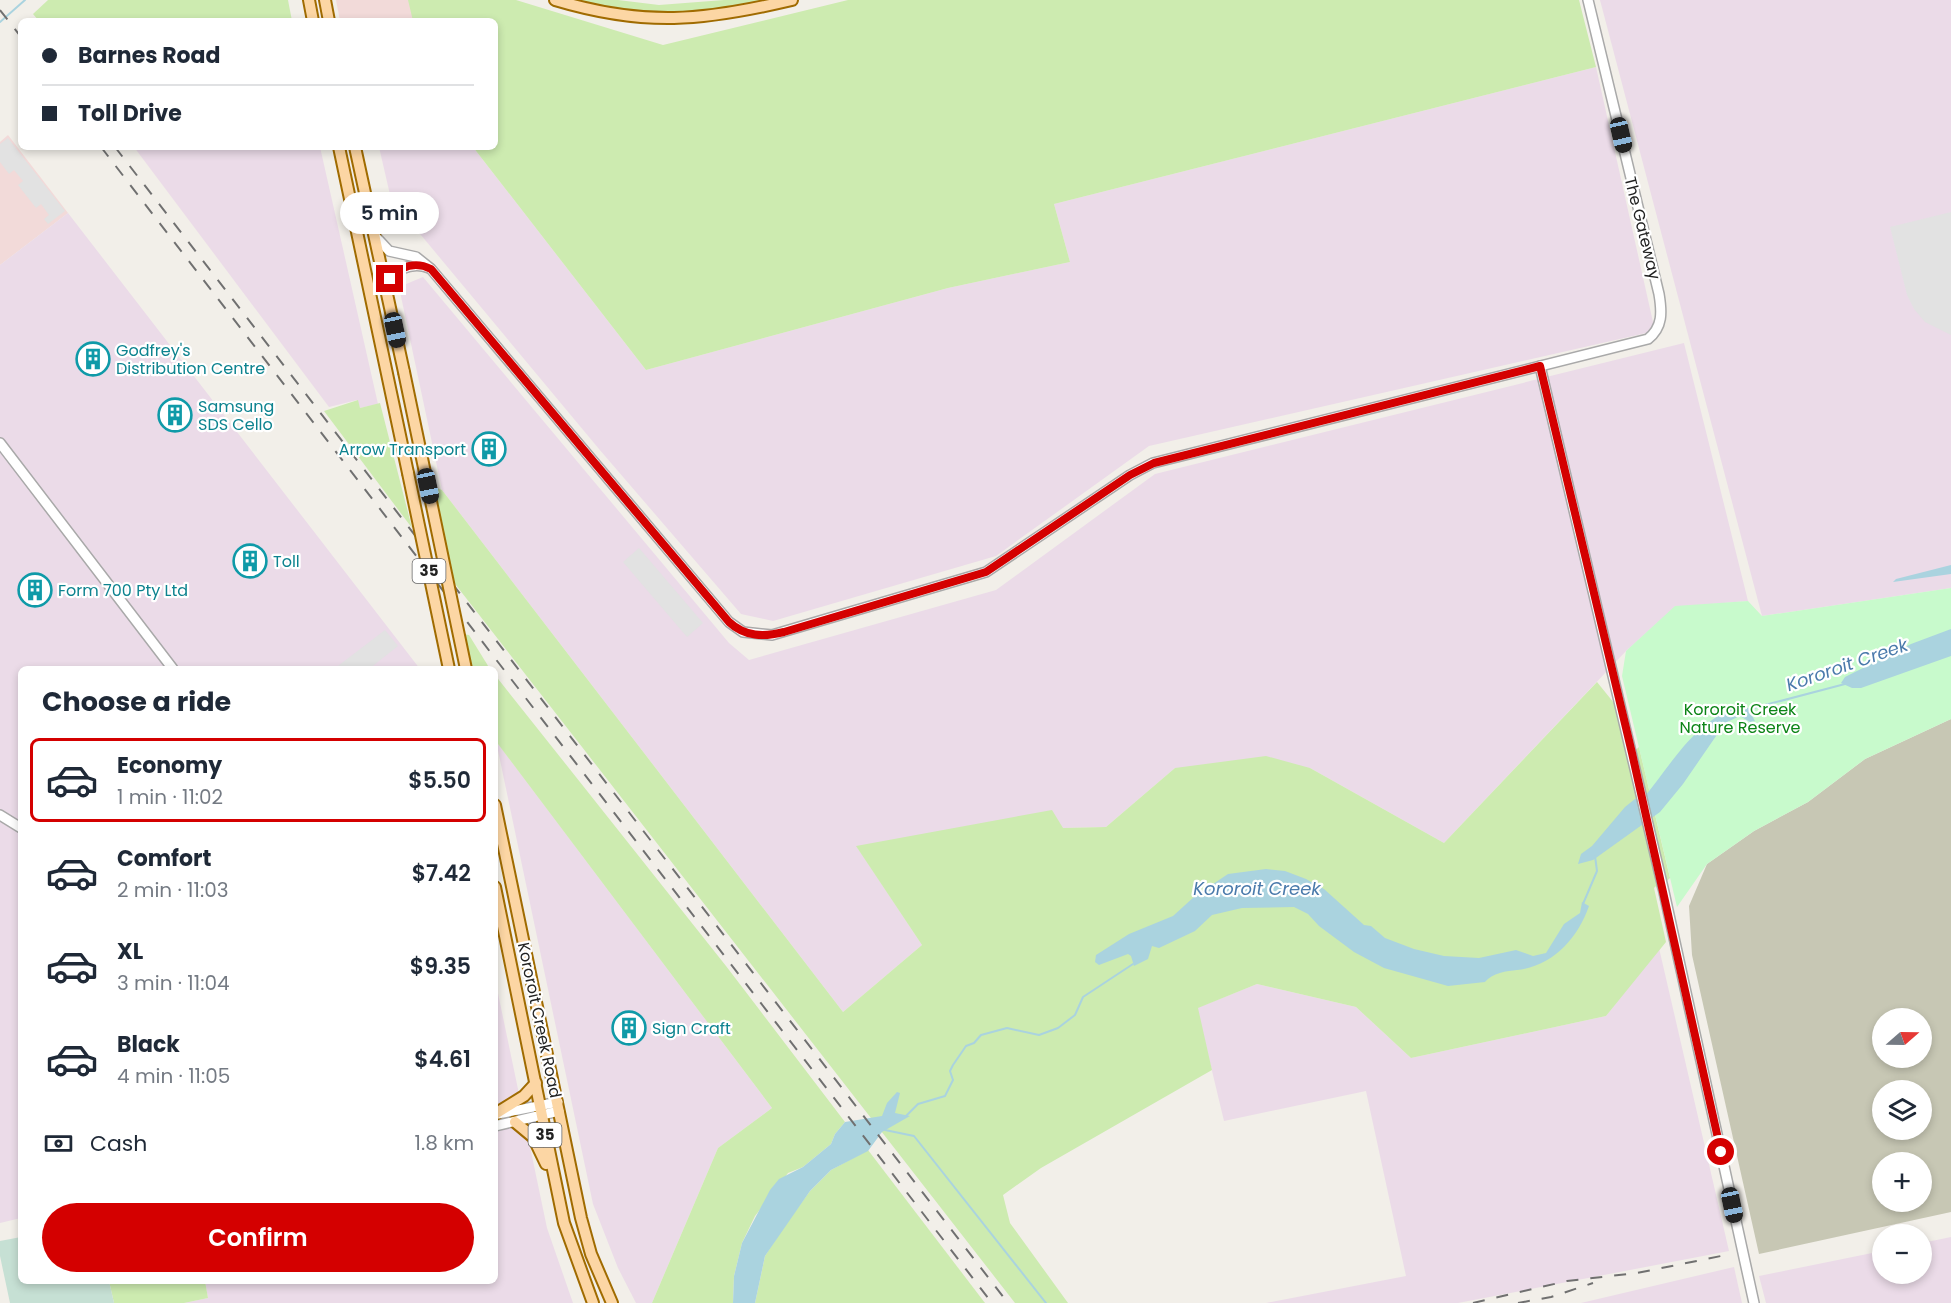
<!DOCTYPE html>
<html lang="en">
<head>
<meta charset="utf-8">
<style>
	:root { --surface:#fff; --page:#f6f6f7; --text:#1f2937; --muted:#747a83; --line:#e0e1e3; --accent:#d40000 }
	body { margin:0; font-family:Poppins,sans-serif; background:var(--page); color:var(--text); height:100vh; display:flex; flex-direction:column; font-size:22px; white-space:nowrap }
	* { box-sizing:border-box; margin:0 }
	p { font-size:20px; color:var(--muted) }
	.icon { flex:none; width:33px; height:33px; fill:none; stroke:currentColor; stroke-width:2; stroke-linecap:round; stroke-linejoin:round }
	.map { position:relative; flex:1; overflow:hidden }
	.drawer { position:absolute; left:18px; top:666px; width:480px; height:618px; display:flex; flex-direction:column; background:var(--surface); border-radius:9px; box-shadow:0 3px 9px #0003 }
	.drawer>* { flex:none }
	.hud { position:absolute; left:18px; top:18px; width:480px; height:132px; border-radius:9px; box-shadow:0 3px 9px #0003; display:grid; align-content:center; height:132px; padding:0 24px; background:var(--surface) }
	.needle { width:39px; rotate:70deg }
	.tools { position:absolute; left:1872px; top:1008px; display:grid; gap:12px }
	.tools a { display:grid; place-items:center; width:60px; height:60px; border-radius:50%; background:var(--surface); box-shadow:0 3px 9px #0003; font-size:30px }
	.end { position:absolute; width:27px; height:27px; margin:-14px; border:8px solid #d40000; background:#fff; box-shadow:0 0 0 3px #fff }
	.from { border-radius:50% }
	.bubble { position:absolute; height:42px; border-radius:21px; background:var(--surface); box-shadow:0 3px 9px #0003; font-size:20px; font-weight:600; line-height:42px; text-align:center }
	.car { position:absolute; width:18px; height:36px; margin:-18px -9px; border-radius:8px; box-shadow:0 0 4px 2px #0007; background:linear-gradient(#222 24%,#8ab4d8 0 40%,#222 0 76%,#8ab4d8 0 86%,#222 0) }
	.hud b { display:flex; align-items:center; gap:21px; height:57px; font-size:22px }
	.hud b+b { border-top:2px solid var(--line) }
	.hud i { width:15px; height:15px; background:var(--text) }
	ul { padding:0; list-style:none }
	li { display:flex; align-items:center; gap:18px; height:84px; margin:0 12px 9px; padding:0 12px; border:3px solid transparent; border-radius:9px }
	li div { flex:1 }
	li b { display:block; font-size:22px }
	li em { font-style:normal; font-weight:600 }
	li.current { border-color:var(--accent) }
	li>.icon { width:54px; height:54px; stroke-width:1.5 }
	h2 { padding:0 24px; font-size:27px; line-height:72px }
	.pay { display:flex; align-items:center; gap:15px; height:66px; padding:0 24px; font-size:22px }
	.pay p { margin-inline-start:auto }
	.button { display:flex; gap:12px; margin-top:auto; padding:12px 24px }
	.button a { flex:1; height:69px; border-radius:36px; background:var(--accent); color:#fff; font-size:24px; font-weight:600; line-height:69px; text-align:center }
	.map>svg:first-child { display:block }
	.commercial { fill:#f2dad9 }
	.industrial { fill:#ebdbe8 }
	.construction { fill:#c7c7b4; fill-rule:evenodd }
	.grass { fill:#cdebb0 }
	.wetland { fill:#c6e0d4 }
	.park { fill:#c8facc }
	.parking { fill:#e2e2e2 }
	.water { fill:#aad3df }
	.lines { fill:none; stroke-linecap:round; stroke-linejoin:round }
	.stream { stroke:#aad3df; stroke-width:2 }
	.minor-casing { stroke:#a9a9a9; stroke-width:12 }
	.major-casing { stroke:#a06b00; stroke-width:14 }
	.minor { stroke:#fff; stroke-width:9 }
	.major { stroke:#fcd6a4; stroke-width:10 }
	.rail { stroke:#707070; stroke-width:2; stroke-dasharray:12 12; stroke-linecap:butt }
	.major-bridge-casing { stroke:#a06b00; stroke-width:14; stroke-linecap:butt }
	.major-bridge { stroke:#fcd6a4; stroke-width:10 }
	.route { stroke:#d40000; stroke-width:8 }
	.labels { text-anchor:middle; stroke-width:4.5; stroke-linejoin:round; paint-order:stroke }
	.shield { fill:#fff; stroke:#646464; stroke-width:1.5 }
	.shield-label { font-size:15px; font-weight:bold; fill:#222 }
	.street-label { font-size:16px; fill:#222; stroke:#fff }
	.culture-label { font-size:16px; fill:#0d838f; stroke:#fff; text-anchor:start }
	.park-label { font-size:16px; fill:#0c8416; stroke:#fff }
	.water-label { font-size:18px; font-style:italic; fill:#4a7aab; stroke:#fff }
</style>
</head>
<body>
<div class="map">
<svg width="1951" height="1303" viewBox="0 0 1951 1303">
	<rect width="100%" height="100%" fill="#f2efe9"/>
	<g class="commercial">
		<path d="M336 0H411L416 21H340Z"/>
		<path d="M8 135 68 213 0 265V142Z"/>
	</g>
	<g class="industrial">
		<path d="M1600 0H1951V588L1762 616Z"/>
		<path d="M1596 67 1655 331 1149 446 996 556 773 621 741 614 599 449 391 199 379 147H473L646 370 948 288 1070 262 1054 204Z"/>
		<path d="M134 147H320L378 404 360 408 357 400 329 407Z"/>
		<path d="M68 213 420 669H21V1218L0 1223V265Z"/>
		<path d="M423 277 729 643 749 660 996 590 1155 474 1684 343 1748 601 1675 607 1626 651 1444 843 1310 768H1175L1106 827 1063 828 857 847 922 945 843 1012 442 490 399 287Z"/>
		<path d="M496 741 772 1108 718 1148 652 1303H636L618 1268 593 1204Z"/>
		<path d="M1659 948 1729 1251 1458 1303H1266L1406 1276 1366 1091 1224 1121 1197 1008 1257 984 1356 1007 1411 1058 1606 1016Z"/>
		<path d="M495 979 547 1228 573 1303H184L208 1298 205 1281H495Z"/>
		<path d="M1951 1237V1303H1766L1759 1276 1882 1251V1274H1922V1243Z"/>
		<path d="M1734 1267 1742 1303H1581Z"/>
	</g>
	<path class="construction" d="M1951 719V1212L1759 1254 1692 955 1689 906 1707 864 1754 831 1808 802 1865 759ZM1882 1018H1922V1058H1882ZM1882 1090H1922V1130H1882ZM1882 1162H1922V1202H1882Z"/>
	<g class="grass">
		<path d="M48 0H288L292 21H39L33 14Z"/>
		<path d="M408 0H516L663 45 848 0H1579L1596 67 1054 204 1070 262 948 288 646 370 473 147H495V21H413Z"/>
		<path d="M573 0H618L659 5 724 0H776C705 17 645 18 573 0Z"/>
		<path d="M358 400 360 408 380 403 412 528 324 411Z"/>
		<path d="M431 486 442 490 843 1012 922 945 856 846 1052 810 1063 828 1106 827 1175 768 1266 756 1310 768 1444 843 1597 682 1614 703 1627 758 1639 747 1670 878 1657 890 1656 886 1654 888 1666 942 1606 1016 1411 1058 1356 1007 1257 984 1198 1008 1212 1070 1041 1168 1003 1195 1010 1223 1068 1303H1015L452 580Z"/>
		<path d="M463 634 469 635 490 669H471Z"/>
		<path d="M495 675 726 966 845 1122 835 1134 831 1144 803 1167 788 1173 755 1216 742 1243 734 1276 733 1303H652L718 1148 772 1108 495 740Z"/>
		<path d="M868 1150 985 1303H755L765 1256 783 1228 810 1191 831 1170Z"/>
		<path d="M109 1281H205L208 1298 184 1303H114Z"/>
	</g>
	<path class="wetland" d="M21 1237V1281H109L114 1303H10L0 1256V1241Z"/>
	<path class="park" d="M1951 588V719L1865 759 1808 802 1754 831 1707 864 1677 907 1622 676 1626 651 1675 606 1748 601 1762 616Z"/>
	<g class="parking">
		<path d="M8 138 65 211 48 224 44 219 49 215 41 204 36 208 18 185 23 181 14 170 9 174 0 162V144Z"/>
		<path d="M1951 212V335L1925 322 1914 309 1907 295 1890 227Z"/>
		<path d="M639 548 703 623 687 637 623 562Z"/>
		<path d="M385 630 398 646 369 669H334Z"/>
	</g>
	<g class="water">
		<path d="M1951 565V574L1893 582 1896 579Z"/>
		<path d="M1951 629V656L1861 688H1852L1841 683 1845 677 1911 644Z"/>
		<path d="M1739 706 1748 708 1755 721 1750 722 1740 716 1725 723 1683 784 1660 812 1593 860 1578 864 1581 854 1592 846 1625 807 1635 799 1645 796C1673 762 1695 721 1739 706Z"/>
		<path d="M1266 869 1285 871 1306 879 1324 889 1364 925 1371 926 1385 938 1414 949 1444 956 1479 958 1516 950 1533 956 1546 953 1564 924 1580 913 1582 902 1589 906C1578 938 1553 966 1517 970 1507 971 1492 973 1485 982L1448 986 1384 968 1354 952 1319 926 1308 914 1294 907 1242 908 1212 915 1195 931 1159 948 1152 946 1148 959 1134 966 1131 956 1128 954 1099 965 1095 962 1096 955 1129 934 1173 916 1195 896 1228 874Z"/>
		<path d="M897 1092 900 1093 895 1113 910 1116 882 1132 868 1151 831 1170 810 1191 765 1256 755 1303H733L734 1276 742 1243 770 1190 779 1179 803 1167 831 1144 835 1134 845 1122 882 1116 887 1103Z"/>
	</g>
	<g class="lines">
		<g class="stream">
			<path d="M0 22 25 0"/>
			<path d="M1746 710 1845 684"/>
			<path d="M1583 904 1597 871 1595 856"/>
			<path d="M906 1116 918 1104 945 1096 953 1080 950 1071 953 1065 966 1046 974 1043 981 1035 1007 1028 1039 1035 1058 1028 1075 1015 1083 997 1133 964"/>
			<path d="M885 1130 914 1136 1046 1303"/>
		</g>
		<defs>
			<g id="minor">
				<path d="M376 237 389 251 416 257 431 269 729 622 743 632 772 635 986 572 1130 475 1153 463 1648 339C1663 327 1662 312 1659 294L1588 0"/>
				<path d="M387 290C387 270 413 261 429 268"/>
				<path d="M1540 366 1664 892 1754 1303"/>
				<path d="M0 443 173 669"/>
				<path d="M0 815 21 828"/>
				<path d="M498 1114 558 1102"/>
				<path d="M495 1126 559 1111"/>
			</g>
			<g id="major">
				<path d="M309 0 313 21"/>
				<path d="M325 0 329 21"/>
				<path d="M555 0C645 27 703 21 792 0"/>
				<path d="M339 147 408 473"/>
				<path d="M355 147 404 372"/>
				<path d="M495 805 581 1218 591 1254 612 1303"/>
				<path d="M495 887 564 1223 593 1303"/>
				<path d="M495 1114 524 1096 536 1083"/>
				<path d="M515 1122 533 1137 546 1164"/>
			</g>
		</defs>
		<use href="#minor" class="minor-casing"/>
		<use href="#major" class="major-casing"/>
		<use href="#minor" class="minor"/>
		<use href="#major" class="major"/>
		<g class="rail">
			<path d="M0 10 21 37"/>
			<path d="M101 147 992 1303"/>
			<path d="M115 147 1008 1303"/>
			<path d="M1473 1303 1567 1281 1637 1273 1721 1256"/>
			<path d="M1518 1303 1551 1297 1593 1283"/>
		</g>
		<defs>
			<g id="major-bridge">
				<path d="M404 372 466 669"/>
				<path d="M408 473 449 669"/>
			</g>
		</defs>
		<use href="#major-bridge" class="major-bridge-casing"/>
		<use href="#major-bridge" class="major-bridge"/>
	</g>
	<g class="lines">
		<path class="route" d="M390 279C401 266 415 261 431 269L729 622C745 637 764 637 784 632L986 572 1130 475 1154 463 1540 366 1632 753 1721 1152"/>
	</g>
	<defs>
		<symbol id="building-ring" viewBox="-11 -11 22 22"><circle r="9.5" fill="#fff" stroke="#0f9aa8" stroke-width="1.5"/><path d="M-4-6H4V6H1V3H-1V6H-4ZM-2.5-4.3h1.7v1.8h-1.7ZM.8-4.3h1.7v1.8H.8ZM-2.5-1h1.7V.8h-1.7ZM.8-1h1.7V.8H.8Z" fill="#0f9aa8"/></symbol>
	</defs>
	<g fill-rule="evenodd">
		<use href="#building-ring" x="74" y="340" width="38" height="38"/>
		<use href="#building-ring" x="156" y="396" width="38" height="38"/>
		<use href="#building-ring" x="470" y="430" width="38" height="38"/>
		<use href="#building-ring" x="231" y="542" width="38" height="38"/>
		<use href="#building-ring" x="16" y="571" width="38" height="38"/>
		<use href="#building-ring" x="610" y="1009" width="38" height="38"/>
	</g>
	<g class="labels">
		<g class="shield">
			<rect x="412.5" y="559" width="33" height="24" rx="4.5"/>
			<rect x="528.5" y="1123" width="33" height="24" rx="4.5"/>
		</g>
		<g class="shield-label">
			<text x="429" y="576">35</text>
			<text x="545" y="1140">35</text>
		</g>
		<g class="street-label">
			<text transform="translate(1643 228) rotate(76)" y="6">The Gateway</text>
			<text transform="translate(540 1020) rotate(78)" y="6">Kororoit Creek Road</text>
		</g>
		<g class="culture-label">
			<text x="116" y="356">Godfrey's<tspan x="116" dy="18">Distribution Centre</tspan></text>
			<text x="198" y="412">Samsung<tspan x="198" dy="18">SDS Cello</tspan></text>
			<text x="466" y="455" text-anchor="end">Arrow Transport</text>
			<text x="273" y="567">Toll</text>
			<text x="58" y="596">Form 700 Pty Ltd</text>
			<text x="652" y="1034">Sign Craft</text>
		</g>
		<g class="park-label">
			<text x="1740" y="715">Kororoit Creek<tspan x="1740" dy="18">Nature Reserve</tspan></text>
		</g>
		<g class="water-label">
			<text transform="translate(1847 665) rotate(-19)" y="6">Kororoit Creek</text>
			<text x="1257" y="895">Kororoit Creek</text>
		</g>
	</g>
</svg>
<div class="tools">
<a><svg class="needle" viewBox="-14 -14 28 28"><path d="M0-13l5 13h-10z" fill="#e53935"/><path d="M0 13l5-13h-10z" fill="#747a83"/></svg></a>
<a><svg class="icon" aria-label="layers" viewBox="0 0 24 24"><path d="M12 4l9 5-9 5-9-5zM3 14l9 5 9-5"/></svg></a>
<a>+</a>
<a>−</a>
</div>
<i class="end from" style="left:1721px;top:1152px"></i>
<i class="end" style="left:390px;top:279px"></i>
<div class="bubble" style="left:340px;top:192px;width:99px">5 min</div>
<i class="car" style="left:1621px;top:135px;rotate:167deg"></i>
<i class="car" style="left:395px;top:330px;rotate:168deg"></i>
<i class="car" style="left:428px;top:486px;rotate:168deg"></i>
<i class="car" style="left:1732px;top:1205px;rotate:168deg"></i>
<div class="hud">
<b><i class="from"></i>Barnes Road</b>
<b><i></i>Toll Drive</b>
</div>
<section class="drawer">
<h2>Choose a ride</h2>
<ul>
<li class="current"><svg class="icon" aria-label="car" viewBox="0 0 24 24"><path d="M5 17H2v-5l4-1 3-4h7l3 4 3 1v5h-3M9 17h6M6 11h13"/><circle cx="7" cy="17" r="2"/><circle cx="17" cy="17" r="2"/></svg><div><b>Economy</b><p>1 min · 11:02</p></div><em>$5.50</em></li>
<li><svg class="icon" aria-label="car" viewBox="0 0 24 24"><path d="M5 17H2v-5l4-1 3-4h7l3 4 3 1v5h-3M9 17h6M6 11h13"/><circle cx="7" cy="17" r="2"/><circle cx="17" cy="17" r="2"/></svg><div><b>Comfort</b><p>2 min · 11:03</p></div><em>$7.42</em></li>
<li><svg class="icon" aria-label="car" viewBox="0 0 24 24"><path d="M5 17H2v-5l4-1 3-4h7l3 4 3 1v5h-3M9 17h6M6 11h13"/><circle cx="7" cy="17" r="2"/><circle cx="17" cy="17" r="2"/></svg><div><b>XL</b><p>3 min · 11:04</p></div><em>$9.35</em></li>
<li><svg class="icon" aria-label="car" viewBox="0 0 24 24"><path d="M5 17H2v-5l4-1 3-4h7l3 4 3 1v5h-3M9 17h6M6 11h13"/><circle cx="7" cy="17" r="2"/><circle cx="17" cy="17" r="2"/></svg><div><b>Black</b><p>4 min · 11:05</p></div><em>$4.61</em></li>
</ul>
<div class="pay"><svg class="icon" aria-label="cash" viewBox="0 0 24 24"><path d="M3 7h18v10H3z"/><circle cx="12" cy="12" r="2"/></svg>Cash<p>1.8 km</p></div>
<div class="button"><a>Confirm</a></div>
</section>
</div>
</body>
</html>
